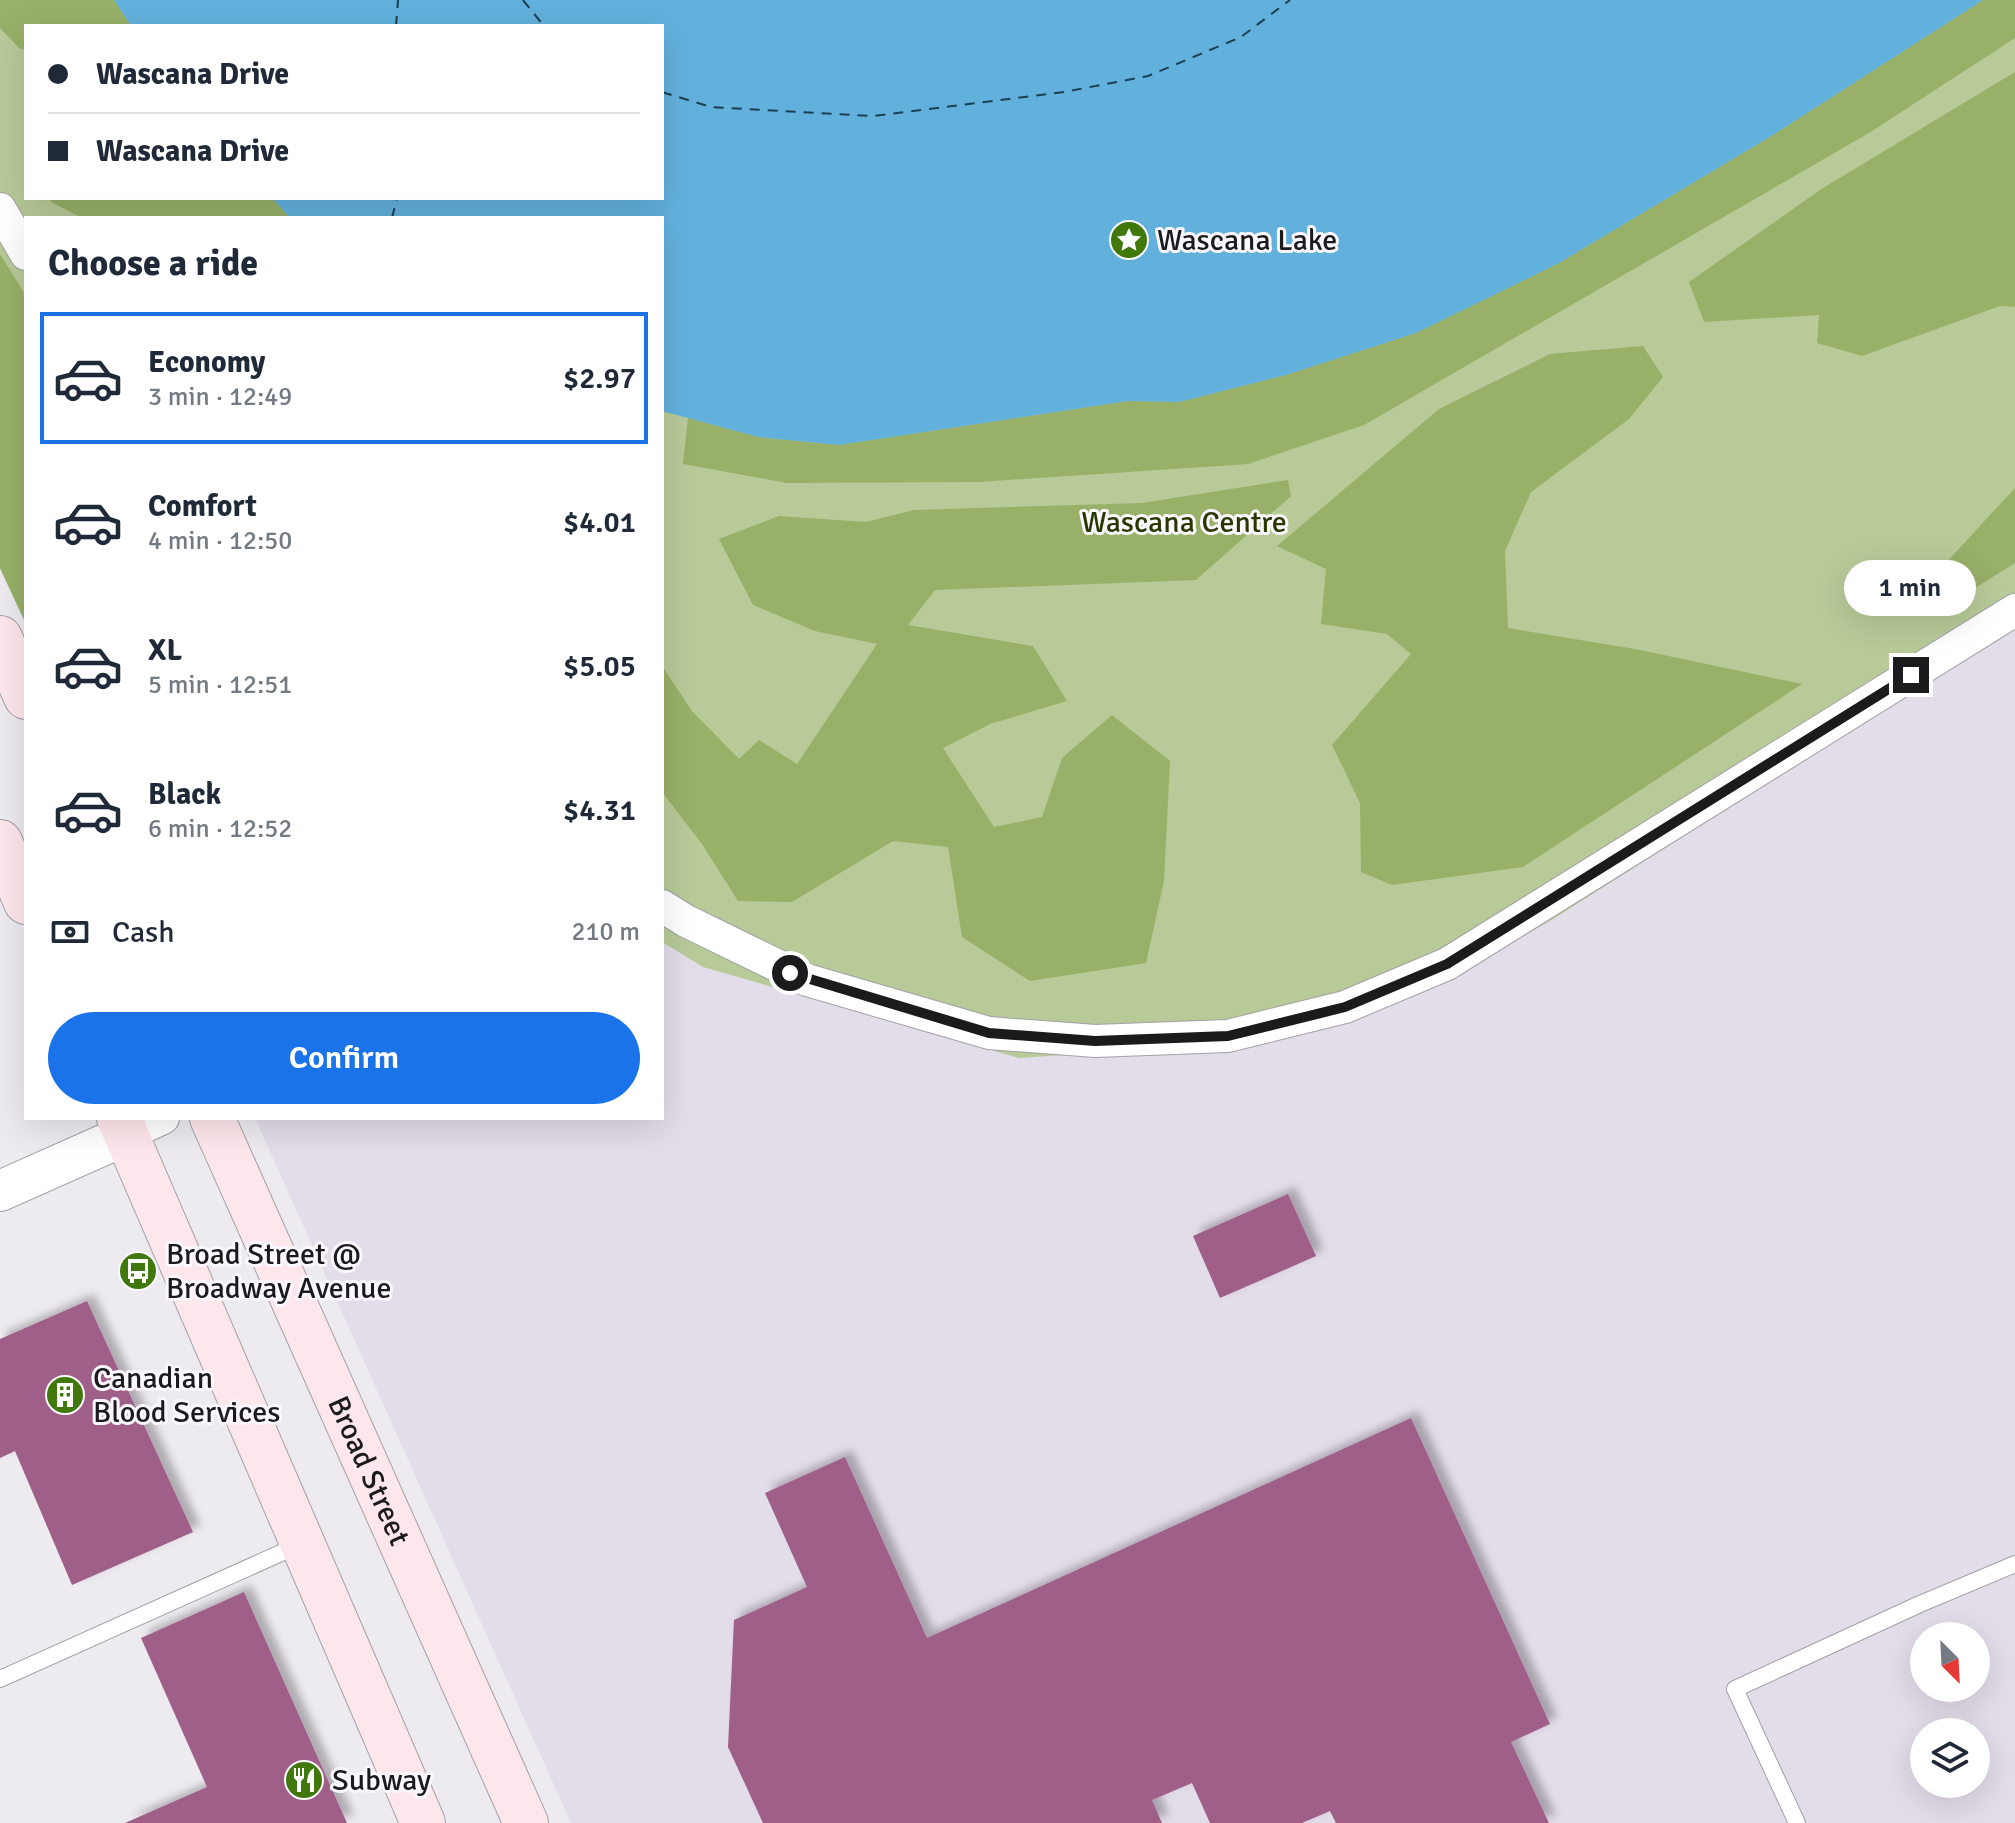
<!DOCTYPE html>
<html lang="en">
<head>
<meta charset="utf-8">
<style>
	:root { --surface:#fff; --page:#f6f6f7; --text:#1f2937; --muted:#747a83; --line:#e0e1e3; --accent:#1a73e8 }
	body { margin:0; font-family:Signika,sans-serif; background:var(--page); color:var(--text); height:100vh; display:flex; flex-direction:column; font-size:30px; white-space:nowrap }
	* { box-sizing:border-box; margin:0 }
	p { font-size:26px; color:var(--muted) }
	.icon { flex:none; width:44px; height:44px; fill:none; stroke:currentColor; stroke-width:2; stroke-linecap:round; stroke-linejoin:round }
	.map { position:relative; flex:1; overflow:hidden }
	.drawer { position:absolute; left:24px; top:216px; width:640px; height:904px; display:flex; flex-direction:column; background:var(--surface); border-radius:0px; box-shadow:0 8px 32px #0002 }
	.drawer>* { flex:none }
	.banner { position:absolute; left:24px; top:24px; width:640px; height:176px; border-radius:0px; box-shadow:0 8px 32px #0002; display:grid; align-content:center; height:176px; padding:0 24px; background:var(--surface) }
	.needle { width:52px; rotate:156deg }
	.fabs { position:absolute; left:1910px; top:1622px; display:grid; gap:16px }
	.fabs a { display:grid; place-items:center; width:80px; height:80px; border-radius:50%; background:var(--surface); box-shadow:0 8px 32px #0002; font-size:40px }
	.end { position:absolute; width:36px; height:36px; margin:-18px; border:10px solid #1b1a1c; background:#fff; box-shadow:0 0 0 4px #fff }
	.from { border-radius:50% }
	.bubble { position:absolute; height:56px; border-radius:28px; background:var(--surface); box-shadow:0 8px 32px #0002; font-size:26px; font-weight:600; line-height:56px; text-align:center }
	.banner b { display:flex; align-items:center; gap:28px; height:76px; font-size:30px }
	.banner b+b { border-top:2px solid var(--line) }
	.banner i { width:20px; height:20px; background:var(--text) }
	ul { padding:0; list-style:none }
	li { display:flex; align-items:center; gap:24px; height:132px; margin:0 16px 12px; padding:0 8px; border:4px solid transparent; border-radius:0px }
	li div { flex:1 }
	li b { display:block; font-size:30px }
	li em { font-style:normal; font-weight:600 }
	li.on { border-color:var(--accent) }
	li>.icon { width:72px; height:72px; stroke-width:1.5 }
	h2 { padding:0 24px; font-size:36px; line-height:96px }
	.pay { display:flex; align-items:center; gap:20px; height:88px; padding:0 24px; font-size:30px }
	.pay p { margin-inline-start:auto }
	.button { display:flex; gap:16px; margin-top:auto; padding:16px 24px }
	.button a { flex:1; height:92px; border-radius:48px; background:var(--accent); color:#fff; font-size:32px; font-weight:600; line-height:92px; text-align:center }
	.map>svg:first-child { display:block }
	.built { fill:#e3dce9; fill-rule:evenodd }
	.green { fill:#b8ca98; fill-rule:evenodd }
	.forest { fill:#98b068 }
	.water { fill:#62b1dd }
	.lines { fill:none; stroke-linecap:round; stroke-linejoin:round }
	.ferry { stroke:#1c3f52; stroke-width:2; stroke-dasharray:10 8; stroke-linecap:butt }
	.building { fill:#9f5e88; filter:url(#shadow) }
	.service-casing { stroke:#a3a0a6; stroke-width:18 }
	.minor-casing { stroke:#a3a0a6; stroke-width:34 }
	.tertiary-casing { stroke:#a3a0a6; stroke-width:42 }
	.secondary-casing { stroke:#a3a0a6; stroke-width:46 }
	.service { stroke:#fff; stroke-width:16 }
	.minor { stroke:#fff; stroke-width:32 }
	.tertiary { stroke:#fff; stroke-width:40 }
	.secondary { stroke:#fee7ec; stroke-width:44 }
	.route { stroke:#1b1a1c; stroke-width:10 }
	.labels { text-anchor:middle; stroke-width:6; stroke-linejoin:round; paint-order:stroke }
	.poi-label { font-size:30px; fill:#1b1a1c; stroke:#fbf7fe; text-anchor:start }
	.park-label { font-size:30px; fill:#293700; stroke:#fbf7fe }
	.street-label { font-size:30px; fill:#1b1a1c; stroke:#fbf7fe }
</style>
</head>
<body>
<div class="map">
<svg width="2015" height="1823" viewBox="0 0 2015 1823">
	<defs>
		<filter id="shadow"><feDropShadow dx="7" dy="-7" stdDeviation="4" flood-color="#0004"/></filter>
	</defs>
	<rect width="100%" height="100%" fill="#edeaf0"/>
	<path class="built" d="M2015 626V1823H571L255 1118H662V942L703 967 828 1001ZM1924 1636H1976V1688H1924ZM1924 1732H1976V1784H1924Z"/>
	<path class="green" d="M0 0H2015V626L1550 921 1453 976 1229 1044 1019 1058 703 967 662 942V218H26V624L0 568ZM26 26H662V198H26Z"/>
	<g class="forest">
		<path d="M0 0H114L131 26H26V50L19 48 0 28Z"/>
		<path d="M1983 0H2015V38L1869 133 1364 425 1248 464 978 482 787 483 683 464 688 418 758 437 839 445 1128 401 1179 402 1286 375 1416 333 1559 263 1773 135Z"/>
		<path d="M2015 72V307L2000 306 1862 356 1817 343 1819 315 1704 322 1689 282 1823 188Z"/>
		<path d="M50 198H272L290 218H82L51 202Z"/>
		<path d="M0 254 26 296V624L0 568Z"/>
		<path d="M1643 346 1663 377 1629 419 1531 492 1505 551 1508 628 1635 649 1802 684 1523 867 1392 885 1361 872 1360 803 1332 745 1411 654 1387 634 1321 624 1326 569 1277 546 1439 409 1550 354Z"/>
		<path d="M1288 480 1291 496 1196 580 935 590 908 625 1033 646 1067 701 990 724 943 748 994 827 1042 817 1062 758 1112 715 1170 761 1164 881 1146 963 1030 981 962 937 948 847 893 841 792 902 738 901 702 844 662 792V666L692 711 739 759 759 740 797 764 877 644 815 631 753 605 719 539 779 516 866 522 914 510 1142 503Z"/>
		<path d="M2015 488V563L1956 600 1931 579Z"/>
	</g>
	<path class="water" d="M114 0H1983L1773 135 1559 263 1416 333 1286 375 1179 402 1128 401 839 445 758 437 662 411V218H290L272 198H662V26H131Z"/>
	<g class="lines">
		<g class="ferry">
			<path d="M523 0 544 26"/>
			<path d="M396 26 398 0"/>
			<path d="M662 92 711 107 873 116 1064 92 1148 76 1241 37 1290 0"/>
			<path d="M392 218 397 198"/>
		</g>
	</g>
	<g class="building">
		<path d="M1288 1194 1316 1256 1220 1298 1193 1236Z"/>
		<path d="M87 1301 193 1532 72 1585 15 1451 0 1458V1339Z"/>
		<path d="M1411 1418 1550 1724 1511 1742 1549 1823H1336L1330 1811 1302 1823H1210L1192 1783 1152 1800 1162 1823H763L728 1747 734 1620 807 1587 765 1493 845 1457 927 1638Z"/>
		<path d="M244 1592 347 1823H125L207 1787 141 1638Z"/>
	</g>
	<g class="lines">
		<defs>
			<g id="service">
				<path d="M0 1679 301 1544"/>
				<path d="M1797 1823 1735 1689 1920 1604 2015 1564"/>
			</g>
			<g id="minor">
				<path d="M0 209 26 254"/>
				<path d="M662 906 686 921 807 980 989 1033 1095 1041 1228 1036 1345 1007 1447 964 2015 610"/>
				<path d="M126 1135 163 1118"/>
			</g>
			<path id="tertiary" d="M0 1191 126 1135"/>
			<g id="secondary">
				<path d="M0 638 26 697"/>
				<path d="M0 842 26 902"/>
				<path d="M119 1118 423 1823"/>
				<path id="s1" d="M212 1118 526 1823"/>
			</g>
		</defs>
		<use href="#service" class="service-casing"/>
		<use href="#minor" class="minor-casing"/>
		<use href="#tertiary" class="tertiary-casing"/>
		<use href="#secondary" class="secondary-casing"/>
		<use href="#service" class="service"/>
		<use href="#minor" class="minor"/>
		<use href="#tertiary" class="tertiary"/>
		<use href="#secondary" class="secondary"/>
	</g>
	<g class="lines">
		<path class="route" d="M790 973 989 1033 1095 1041 1228 1036 1345 1007 1447 964 1911 675"/>
	</g>
	<defs>
		<symbol id="sight-disc" viewBox="-11 -11 22 22"><circle r="9.5" fill="#40780c" stroke="#fbf7fe"/><path d="M0-6L1.8-2.2L6-1.7L2.9 1.2L3.7 5.4L0 3.3L-3.7 5.4L-2.9 1.2L-6-1.7L-1.8-2.2Z" fill="#fff"/></symbol>
		<symbol id="bus-disc" viewBox="-11 -11 22 22"><circle r="9.5" fill="#40780c" stroke="#fbf7fe"/><path d="M-5-6H5V4H4V6H2V4H-2V6H-4V4H-5ZM-3.5-4V0h7V-4ZM-3.5 1.2v1.5H-2V1.2ZM2 1.2v1.5H3.5V1.2Z" fill="#fff"/></symbol>
		<symbol id="building-disc" viewBox="-11 -11 22 22"><circle r="9.5" fill="#40780c" stroke="#fbf7fe"/><path d="M-4-6H4V6H1V3H-1V6H-4ZM-2.5-4.3h1.7v1.8h-1.7ZM.8-4.3h1.7v1.8H.8ZM-2.5-1h1.7V.8h-1.7ZM.8-1h1.7V.8H.8Z" fill="#fff"/></symbol>
		<symbol id="restaurant-disc" viewBox="-11 -11 22 22"><circle r="9.5" fill="#40780c" stroke="#fbf7fe"/><path d="M-5-6h1v4h1v-4h1v4h1v-4h1v5L-1.5 .5V6h-2V.5L-5-1ZM5-6V6H3V1.5H1.5Q1.5-4 5-6Z" fill="#fff"/></symbol>
	</defs>
	<g fill-rule="evenodd">
		<use href="#sight-disc" x="1107" y="218" width="44" height="44"/>
		<use href="#bus-disc" x="116" y="1249" width="44" height="44"/>
		<use href="#building-disc" x="43" y="1373" width="44" height="44"/>
		<use href="#restaurant-disc" x="282" y="1758" width="44" height="44"/>
	</g>
	<g class="labels">
		<g class="poi-label">
			<text x="1157" y="250">Wascana Lake</text>
			<text x="166" y="1264">Broad Street @<tspan x="166" dy="34">Broadway Avenue</tspan></text>
			<text x="93" y="1388">Canadian<tspan x="93" dy="34">Blood Services</tspan></text>
			<text x="332" y="1790">Subway</text>
		</g>
		<g class="park-label">
			<text x="1184" y="532">Wascana Centre</text>
		</g>
		<g class="street-label">
			<text dy="10" stroke="none"><textPath href="#s1" startOffset="386">Broad Street</textPath></text>
		</g>
	</g>
</svg>
<div class="fabs">
<a><svg class="needle" viewBox="-14 -14 28 28"><path d="M0-13l5 13h-10z" fill="#e53935"/><path d="M0 13l5-13h-10z" fill="#747a83"/></svg></a>
<a><svg class="icon" aria-label="layers" viewBox="0 0 24 24"><path d="M12 4l9 5-9 5-9-5zM3 14l9 5 9-5"/></svg></a>
</div>
<i class="end from" style="left:790px;top:973px"></i>
<i class="end" style="left:1911px;top:675px"></i>
<div class="bubble" style="left:1844px;top:560px;width:132px">1 min</div>
<div class="banner">
<b><i class="from"></i>Wascana Drive</b>
<b><i></i>Wascana Drive</b>
</div>
<section class="drawer">
<h2>Choose a ride</h2>
<ul>
<li class="on"><svg class="icon" aria-label="car" viewBox="0 0 24 24"><path d="M5 17H2v-5l4-1 3-4h7l3 4 3 1v5h-3M9 17h6M6 11h13"/><circle cx="7" cy="17" r="2"/><circle cx="17" cy="17" r="2"/></svg><div><b>Economy</b><p>3 min · 12:49</p></div><em>$2.97</em></li>
<li><svg class="icon" aria-label="car" viewBox="0 0 24 24"><path d="M5 17H2v-5l4-1 3-4h7l3 4 3 1v5h-3M9 17h6M6 11h13"/><circle cx="7" cy="17" r="2"/><circle cx="17" cy="17" r="2"/></svg><div><b>Comfort</b><p>4 min · 12:50</p></div><em>$4.01</em></li>
<li><svg class="icon" aria-label="car" viewBox="0 0 24 24"><path d="M5 17H2v-5l4-1 3-4h7l3 4 3 1v5h-3M9 17h6M6 11h13"/><circle cx="7" cy="17" r="2"/><circle cx="17" cy="17" r="2"/></svg><div><b>XL</b><p>5 min · 12:51</p></div><em>$5.05</em></li>
<li><svg class="icon" aria-label="car" viewBox="0 0 24 24"><path d="M5 17H2v-5l4-1 3-4h7l3 4 3 1v5h-3M9 17h6M6 11h13"/><circle cx="7" cy="17" r="2"/><circle cx="17" cy="17" r="2"/></svg><div><b>Black</b><p>6 min · 12:52</p></div><em>$4.31</em></li>
</ul>
<div class="pay"><svg class="icon" aria-label="cash" viewBox="0 0 24 24"><path d="M3 7h18v10H3z"/><circle cx="12" cy="12" r="2"/></svg>Cash<p>210 m</p></div>
<div class="button"><a>Confirm</a></div>
</section>
</div>
</body>
</html>
